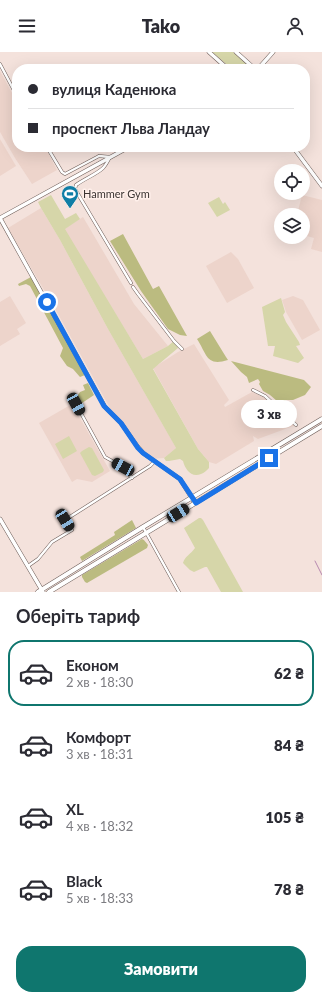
<!DOCTYPE html>
<html lang="uk">
<head>
<meta charset="utf-8">
<style>
	:root { --surface:#fff; --page:#f7f7f7; --text:#2b2b33; --muted:#7c7c81; --line:#e1e1e2; --accent:#0f766e }
	body { margin:0; font-family:Lato,sans-serif; background:var(--page); color:var(--text); height:100vh; display:flex; flex-direction:column; font-size:15px; white-space:nowrap }
	* { box-sizing:border-box; margin:0 }
	p { font-size:13px; color:var(--muted) }
	.icon { flex:none; width:22px; height:22px; fill:none; stroke:currentColor; stroke-width:2; stroke-linecap:round; stroke-linejoin:round }
	.map { position:relative; height:540px; overflow:hidden }
	.drawer { display:flex; flex-direction:column; background:var(--surface); flex:1 }
	.drawer>* { flex:none }
	.guide { position:absolute; left:12px; top:12px; width:298px; height:88px; border-radius:16px; box-shadow:0 4px 16px #0002; display:grid; align-content:center; height:88px; padding:0 16px; background:var(--surface) }
	.buttons { position:absolute; left:274px; top:112px; display:grid; gap:8px }
	.buttons a { display:grid; place-items:center; width:36px; height:36px; border-radius:50%; background:var(--surface); box-shadow:0 4px 16px #0002; font-size:20px }
	.end { position:absolute; width:18px; height:18px; margin:-9px; border:5px solid #1a73e8; background:#fff; box-shadow:0 0 0 2px #fff }
	.from { border-radius:50% }
	.bubble { position:absolute; height:28px; border-radius:14px; background:var(--surface); box-shadow:0 4px 16px #0002; font-size:13px; font-weight:800; line-height:28px; text-align:center }
	.car { position:absolute; width:12px; height:24px; margin:-12px -6px; border-radius:5px; box-shadow:0 0 3px 1px #0007; background:linear-gradient(#222 24%,#8ab4d8 0 40%,#222 0 76%,#8ab4d8 0 86%,#222 0) }
	.guide b { display:flex; align-items:center; gap:14px; height:38px; font-size:15px }
	.guide b+b { border-top:1px solid var(--line) }
	.guide i { width:10px; height:10px; background:var(--text) }
	ul { padding:0; list-style:none }
	li { display:flex; align-items:center; gap:12px; height:66px; margin:0 8px 6px; padding:0 8px; border:2px solid transparent; border-radius:16px }
	li div { flex:1 }
	li b { display:block; font-size:15px }
	li em { font-style:normal; font-weight:800 }
	li.active { border-color:var(--accent) }
	li>.icon { width:36px; height:36px; stroke-width:1.5 }
	h2 { padding:0 16px; font-size:18px; line-height:48px }
	.action { display:flex; gap:8px; margin-top:auto; padding:8px 16px }
	.action a { flex:1; height:46px; border-radius:16px; background:var(--accent); color:#fff; font-size:16px; font-weight:800; line-height:46px; text-align:center }
	header { display:flex; justify-content:space-between; align-items:center; height:52px; padding:0 16px; background:var(--surface); font-size:18px; font-weight:800 }
	.map>svg:first-child { display:block }
	.built { fill:#edd4cb }
	.green { fill:#d6d6a9 }
	.forest { fill:#bbbb80 }
	.lines { fill:none; stroke-linecap:round; stroke-linejoin:round }
	.stream { stroke:#b788af; stroke-width:1 }
	.street-casing { stroke:#6e5e59; stroke-width:3.5 }
	.secondary-casing { stroke:#6e5e59; stroke-width:4.5 }
	.primary-casing { stroke:#6e5e59; stroke-width:5 }
	.street { stroke:#fff; stroke-width:2.5 }
	.secondary { stroke:#fff; stroke-width:3.5 }
	.primary { stroke:#fff; stroke-width:4 }
	.route { stroke:#1a73e8; stroke-width:5 }
	.labels { text-anchor:middle; stroke-width:3; stroke-linejoin:round; paint-order:stroke }
	.poi-label { font-size:11px; fill:#3c3533; stroke:#fff0eb; text-anchor:start }
</style>
</head>
<body>
<header><svg class="icon" aria-label="menu" viewBox="0 0 24 24"><path d="M4 6h16M4 12h16M4 18h16"/></svg>Tako<svg class="icon" aria-label="person" viewBox="0 0 24 24"><circle cx="12" cy="8" r="4"/><path d="M4 21q1-7 8-7t8 7"/></svg></header>
<div class="map">
<svg width="322" height="540" viewBox="0 0 322 540">
	<rect width="100%" height="100%" fill="#f4e2dc"/>
	<g class="built">
		<path d="M0 19 17 50V95H45L57 118 32 132 15 106 0 80Z"/>
		<path d="M0 87 16 114 0 124Z"/>
		<path d="M302 143 322 148V200L311 197 314 186 303 183V163H297Z"/>
		<path d="M41 156 60 188 108 277 175 394 176 396 164 406 151 407 147 401 138 395 127 376 111 358 58 262 8 176Z"/>
		<path d="M83 165 134 252 168 294 143 307 64 177Z"/>
		<path d="M231 200 238 207 254 236 227 251 206 214Z"/>
		<path d="M10 244 26 271 17 277 20 282 0 294V250Z"/>
		<path d="M293 244 303 248 320 278 302 288 286 260 282 248Z"/>
		<path d="M194 292 229 348 224 353 225 355 252 340 265 346 287 367 296 373 258 387 253 384 254 389 216 412 209 410 198 397 153 316 178 300Z"/>
		<path d="M72 352 110 419 92 430 77 427 72 430 39 371Z"/>
	</g>
	<g class="green">
		<path d="M212 0H233L249 14 247 16 243 14 240 17H232Z"/>
		<path d="M51 143 65 167 76 161 80 167 65 177 143 307 168 294 174 289 178 296 153 317 198 397 209 410V416C207 418 204 421 201 422 191 426 185 417 183 409L180 407 169 409H166L164 406 176 396 108 277 60 188 41 156 38 150Z"/>
		<path d="M219 145 223 152 225 150 230 158 217 165 208 151Z"/>
		<path d="M281 246 285 260 283 263 286 270 299 290 300 293 296 294 304 306 298 311 273 304 275 294H268L262 255Z"/>
		<path d="M69 384 77 399 63 407 55 392Z"/>
		<path d="M89 395 92 396 104 418 103 420 95 424 92 423 80 401 82 399Z"/>
		<path d="M199 466H201L203 468 243 540H221L207 515H205L194 520 190 518 183 511C185 504 191 502 195 496L184 476Z"/>
	</g>
	<g class="forest">
		<path d="M123 182 153 237 159 234 187 284 180 283 168 277 141 239 110 189Z"/>
		<path d="M31 225 85 323 80 325 73 317 67 314 60 304 63 296 30 234 26 232 19 234 18 232Z"/>
		<path d="M210 279 226 305 228 308C206 315 207 302 197 287Z"/>
		<path d="M231 309 304 328 311 335 305 343 293 348H286L282 350 277 349 270 343 263 339 259 332 260 330 258 327 249 331 247 325 241 320Z"/>
		<path d="M88 331 94 343 79 353 76 346 80 340 85 338 83 333Z"/>
		<path d="M132 468 136 476 82 509 80 505 115 483 114 480Z"/>
		<path d="M142 487C145 488 146 491 148 493L147 496 87 531 85 530 82 525V523Z"/>
	</g>
	<g class="lines">
		<path class="stream" d="M315 509 322 523"/>
		<defs>
			<g id="street">
				<path d="M0 12 17 44"/>
				<path d="M47 95 62 120 65 122 99 104"/>
				<path d="M99 104 110 105C108 109 106 113 103 116 97 122 84 127 76 133L75 137 131 231"/>
				<path d="M133 235 138 242 174 289 182 297"/>
				<path d="M253 338 265 344 296 373"/>
				<path d="M76 352 105 405 123 415 132 426"/>
				<path d="M143 475 179 540"/>
				<path d="M28 514 38 507 52 490 72 478 65 468 150 414 154 410"/>
			</g>
			<g id="secondary">
				<path d="M209 0 228 17"/>
				<path d="M236 0 255 17"/>
				<path d="M258 17 273 0"/>
				<path d="M129 95 0 166 105 355 121 371 137 394 143 401 180 427 195 451"/>
				<path d="M293 95 322 134"/>
				<path d="M0 467 43 540"/>
			</g>
			<g id="primary">
				<path d="M38 540 143 475 322 367"/>
				<path d="M49 540 322 374"/>
			</g>
		</defs>
		<use href="#street" class="street-casing"/>
		<use href="#secondary" class="secondary-casing"/>
		<use href="#primary" class="primary-casing"/>
		<use href="#street" class="street"/>
		<use href="#secondary" class="secondary"/>
		<use href="#primary" class="primary"/>
	</g>
	<g class="lines">
		<path class="route" d="M47 250 104 354 121 371 138 396 143 401 180 427 196 451 269 406"/>
	</g>
	<defs>
		<symbol id="stadium-pin" viewBox="-11 -11 22 30"><path d="M0 17L-7.5 6A9.5 9.5 0 1 1 7.5 6Z" fill="#0f7ea6" stroke="#fff0eb"/><path d="M0-5a6.5 5 0 1 0 0 10a6.5 5 0 1 0 0-10ZM-3.5-1.8h7v3.6h-7Z" fill="#fff"/></symbol>
	</defs>
	<g fill-rule="evenodd">
		<use href="#stadium-pin" x="60" y="132" width="20" height="27"/>
	</g>
	<g class="labels">
		<g class="poi-label">
			<text x="83" y="146">Hammer Gym</text>
		</g>
	</g>
</svg>
<div class="buttons">
<a><svg class="icon" aria-label="locate" viewBox="0 0 24 24"><circle cx="12" cy="12" r="6"/><path d="M12 2v4M12 18v4M2 12h4M18 12h4"/></svg></a>
<a><svg class="icon" aria-label="layers" viewBox="0 0 24 24"><path d="M12 4l9 5-9 5-9-5zM3 14l9 5 9-5"/></svg></a>
</div>
<i class="end from" style="left:47px;top:250px"></i>
<i class="end" style="left:269px;top:406px"></i>
<div class="bubble" style="left:241px;top:348px;width:56px">3 хв</div>
<i class="car" style="left:76px;top:352px;rotate:151deg"></i>
<i class="car" style="left:123px;top:415px;rotate:298deg"></i>
<i class="car" style="left:178px;top:461px;rotate:59deg"></i>
<i class="car" style="left:65px;top:468px;rotate:148deg"></i>
<div class="guide">
<b><i class="from"></i>вулиця Каденюка</b>
<b><i></i>проспект Льва Ландау</b>
</div>
</div>
<section class="drawer">
<h2>Оберіть тариф</h2>
<ul>
<li class="active"><svg class="icon" aria-label="car" viewBox="0 0 24 24"><path d="M5 17H2v-5l4-1 3-4h7l3 4 3 1v5h-3M9 17h6M6 11h13"/><circle cx="7" cy="17" r="2"/><circle cx="17" cy="17" r="2"/></svg><div><b>Економ</b><p>2 хв · 18:30</p></div><em>62 ₴</em></li>
<li><svg class="icon" aria-label="car" viewBox="0 0 24 24"><path d="M5 17H2v-5l4-1 3-4h7l3 4 3 1v5h-3M9 17h6M6 11h13"/><circle cx="7" cy="17" r="2"/><circle cx="17" cy="17" r="2"/></svg><div><b>Комфорт</b><p>3 хв · 18:31</p></div><em>84 ₴</em></li>
<li><svg class="icon" aria-label="car" viewBox="0 0 24 24"><path d="M5 17H2v-5l4-1 3-4h7l3 4 3 1v5h-3M9 17h6M6 11h13"/><circle cx="7" cy="17" r="2"/><circle cx="17" cy="17" r="2"/></svg><div><b>XL</b><p>4 хв · 18:32</p></div><em>105 ₴</em></li>
<li><svg class="icon" aria-label="car" viewBox="0 0 24 24"><path d="M5 17H2v-5l4-1 3-4h7l3 4 3 1v5h-3M9 17h6M6 11h13"/><circle cx="7" cy="17" r="2"/><circle cx="17" cy="17" r="2"/></svg><div><b>Black</b><p>5 хв · 18:33</p></div><em>78 ₴</em></li>
</ul>
<div class="action"><a>Замовити</a></div>
</section>
</body>
</html>
